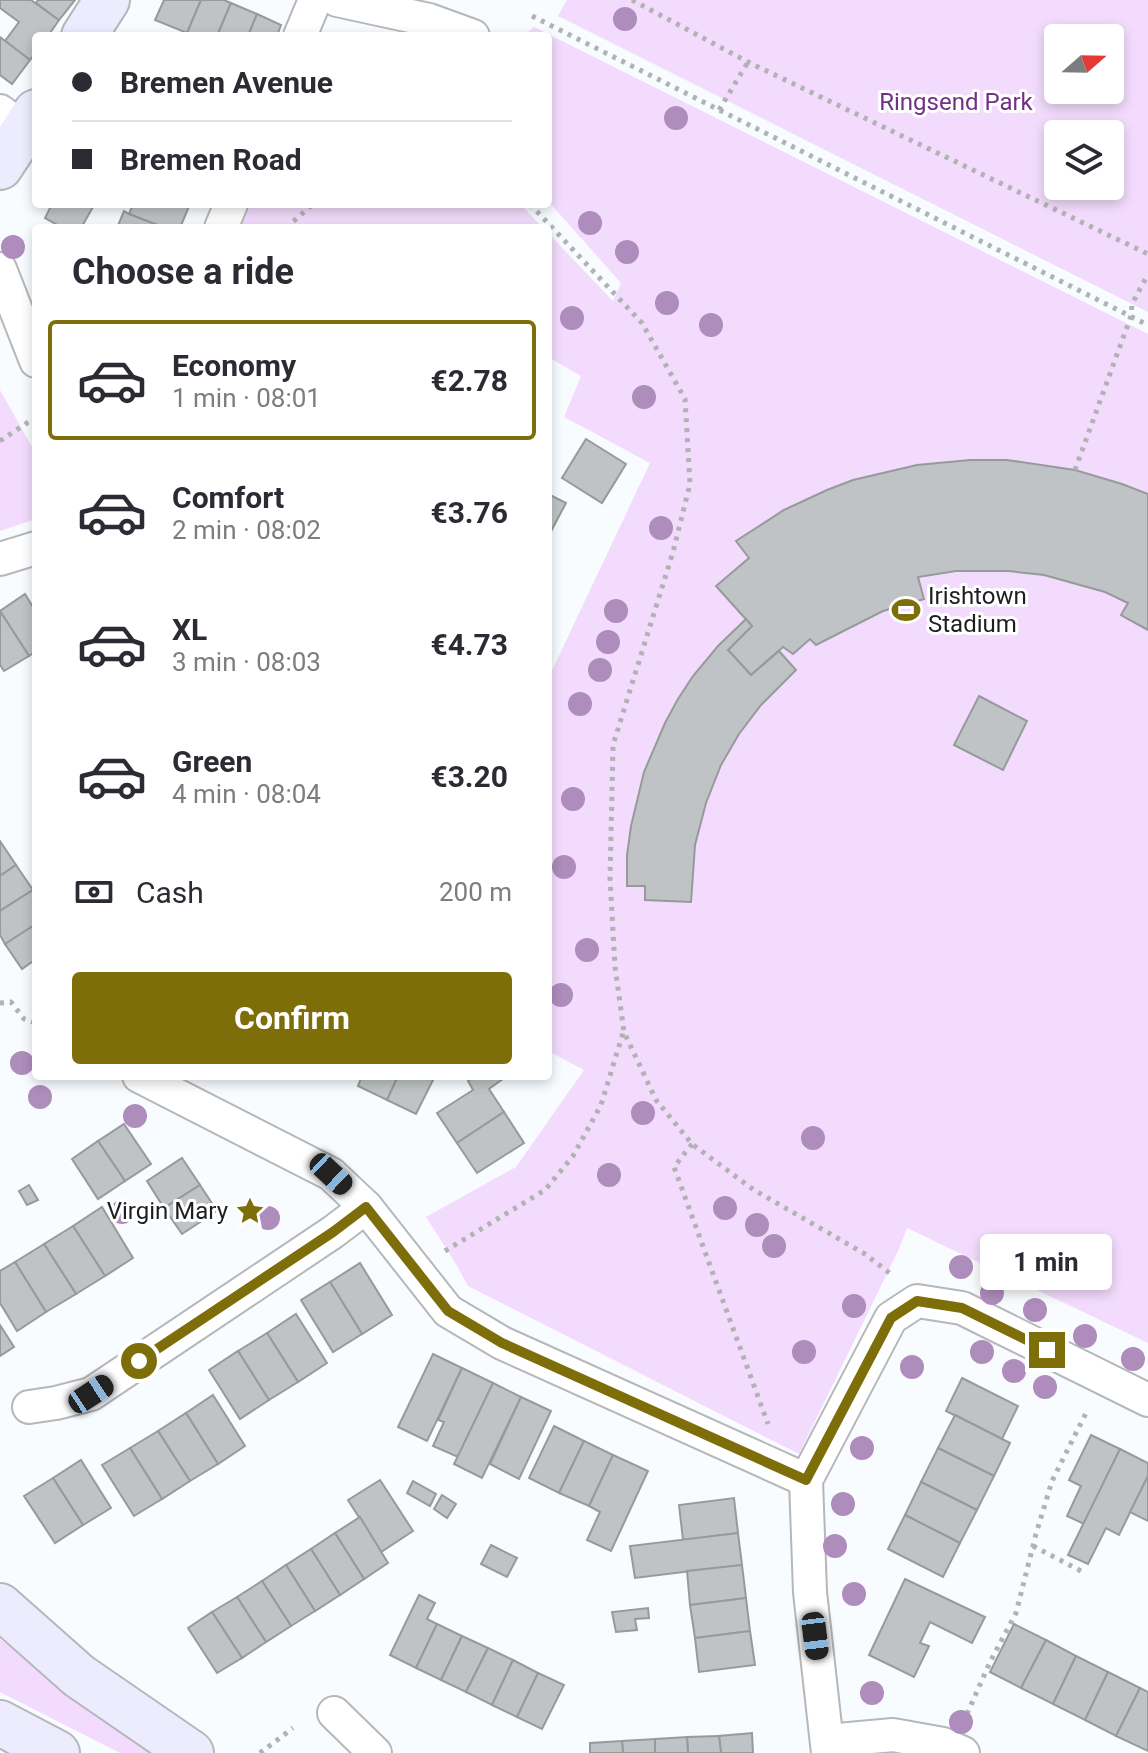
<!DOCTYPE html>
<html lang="en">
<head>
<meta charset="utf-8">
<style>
	:root { --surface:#fff; --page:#f2f2f3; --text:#2b2b33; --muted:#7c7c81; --line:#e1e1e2; --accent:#7e6e0a }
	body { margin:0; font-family:Roboto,sans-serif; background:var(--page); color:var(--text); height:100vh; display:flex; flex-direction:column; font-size:30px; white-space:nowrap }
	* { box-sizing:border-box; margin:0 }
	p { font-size:26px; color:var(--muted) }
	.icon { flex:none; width:44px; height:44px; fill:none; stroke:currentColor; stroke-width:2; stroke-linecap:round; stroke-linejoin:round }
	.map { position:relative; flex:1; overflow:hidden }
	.drawer { position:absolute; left:32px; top:224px; width:520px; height:856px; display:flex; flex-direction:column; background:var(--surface); border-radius:8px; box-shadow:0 4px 12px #0003 }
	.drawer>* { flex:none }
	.hud { position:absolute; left:32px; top:32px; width:520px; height:176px; border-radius:8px; box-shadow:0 4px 12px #0003; display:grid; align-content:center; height:176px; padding:0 40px; background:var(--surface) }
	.needle { width:52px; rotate:70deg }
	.fabs { position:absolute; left:1044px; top:24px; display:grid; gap:16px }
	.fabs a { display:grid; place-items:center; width:80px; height:80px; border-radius:8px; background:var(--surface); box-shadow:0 4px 12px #0003; font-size:40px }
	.end { position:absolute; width:36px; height:36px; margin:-18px; border:10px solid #7e6e0a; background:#fff; box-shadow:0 0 0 4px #fff }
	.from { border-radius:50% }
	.bubble { position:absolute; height:56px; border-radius:8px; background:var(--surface); box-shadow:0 4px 12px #0003; font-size:26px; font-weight:700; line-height:56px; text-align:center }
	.car { position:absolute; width:24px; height:48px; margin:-24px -12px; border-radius:10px; box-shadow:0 0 6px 2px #0007; background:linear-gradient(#222 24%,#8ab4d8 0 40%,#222 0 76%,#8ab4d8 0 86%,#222 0) }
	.hud b { display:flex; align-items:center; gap:28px; height:76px; font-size:30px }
	.hud b+b { border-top:2px solid var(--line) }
	.hud i { width:20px; height:20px; background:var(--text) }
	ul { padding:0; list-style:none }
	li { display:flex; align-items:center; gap:24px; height:120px; margin:0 16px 12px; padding:0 24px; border:4px solid transparent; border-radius:8px }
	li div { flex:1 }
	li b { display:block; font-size:30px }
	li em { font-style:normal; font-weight:700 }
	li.current { border-color:var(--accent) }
	li>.icon { width:72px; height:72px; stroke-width:1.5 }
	h2 { padding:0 40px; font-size:36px; line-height:96px }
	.pay { display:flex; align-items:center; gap:20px; height:88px; padding:0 40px; font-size:30px }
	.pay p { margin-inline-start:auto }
	.cta { display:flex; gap:16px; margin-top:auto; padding:16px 40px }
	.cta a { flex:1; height:92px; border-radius:8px; background:var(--accent); color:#fff; font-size:32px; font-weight:700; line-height:92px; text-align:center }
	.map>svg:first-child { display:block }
	.green { fill:#f2dbfc; fill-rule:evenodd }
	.building { fill:#c0c3c5; stroke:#979a9b; stroke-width:2 }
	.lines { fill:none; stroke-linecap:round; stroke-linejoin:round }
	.street-casing { stroke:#b5b7ba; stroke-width:36 }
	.secondary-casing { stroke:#b5b7ba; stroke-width:48 }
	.path { stroke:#b0b2b4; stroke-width:5; stroke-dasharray:4 6; stroke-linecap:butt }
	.street { stroke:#fff; stroke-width:32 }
	.secondary { stroke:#ececfe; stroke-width:44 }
	.tree { fill:#ae8cbc }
	.route { stroke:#7e6e0a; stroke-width:10 }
	.labels { text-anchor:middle; stroke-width:6; stroke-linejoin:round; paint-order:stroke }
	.park-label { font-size:24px; fill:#703086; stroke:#fff }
	.poi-label { font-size:24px; fill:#1d1e1f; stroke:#fff; text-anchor:start }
</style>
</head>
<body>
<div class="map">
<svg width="1148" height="1753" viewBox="0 0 1148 1753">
	<rect width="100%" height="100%" fill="#f9fcfe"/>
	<g class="green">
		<path d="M567 0H1148V312L558 16ZM1110 38V90H1058V38ZM1058 134H1110V186H1058Z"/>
		<path d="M534 27 1148 334V1343L907 1228 899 1249 799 1454 468 1286 456 1264 426 1217 516 1167 584 1070 548 1051V679L650 463 564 417 581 376 548 357V233L613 301 621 283 548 201V36H523Z"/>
		<path d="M251 204H520L543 228H240Z"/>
		<path d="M0 390 36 454V519L0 531Z"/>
		<path d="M0 1639 149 1753H120L0 1692Z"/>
	</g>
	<g class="building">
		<path d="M0 0H31L59 20 48 36H36V52L30 60 5 41 19 22 0 8Z"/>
		<path d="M38 0H75L59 20 36 3Z"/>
		<path d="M164 0H201L187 33 155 20Z"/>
		<path d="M201 0H224L231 3 217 36H193L187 33Z"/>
		<path d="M231 3 257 14 248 36H217Z"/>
		<path d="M257 14 281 25 277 36H248Z"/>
		<path d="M0 37 30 60 12 84 0 75Z"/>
		<path d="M52 204H87L93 207 81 228H63L45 218Z"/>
		<path d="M133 204H190L180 228H165L129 214Z"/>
		<path d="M124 211 129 214 165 228H117Z"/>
		<path d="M586 439 626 464 602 503 562 478Z"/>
		<path d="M970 460H1007L1075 470 1122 484 1148 494V630L1121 615 1128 603 1105 592 1044 575 1008 571H956L918 577 924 599 883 611 816 645 810 639 793 654 783 647 751 675 728 650 752 626 716 586 749 558 736 541 784 510 827 490 853 480 917 465Z"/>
		<path d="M548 494 566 503 548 537Z"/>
		<path d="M25 594 36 612V651L29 656 0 611Z"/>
		<path d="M0 611 29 656 4 671 0 665Z"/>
		<path d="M746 619 752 626 728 650 751 675 779 651 796 670 761 705 739 734 721 765 706 803 695 845 691 902 645 900V886H627V855L631 826 644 772 665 723 678 699 693 676 718 646Z"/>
		<path d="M979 696 1027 721 1003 770 954 745Z"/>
		<path d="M0 841 16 865 0 876Z"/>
		<path d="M16 865 33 890 0 911V876Z"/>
		<path d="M33 890 36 895V924L5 944 0 935V911Z"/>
		<path d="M36 924V959L22 969 5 944Z"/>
		<path d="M362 1076H398L387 1100 358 1086Z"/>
		<path d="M398 1076H435L416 1114 387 1100Z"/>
		<path d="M473 1076H507L489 1089 504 1112 457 1143 437 1113 473 1090 468 1081Z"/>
		<path d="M504 1112 524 1143 477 1173 457 1143Z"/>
		<path d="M124 1124 151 1164 125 1181 98 1141Z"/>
		<path d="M98 1141 125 1181 98 1199 72 1159Z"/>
		<path d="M182 1158 200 1185 164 1208 147 1181Z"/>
		<path d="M29 1185 38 1200 27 1205 19 1191Z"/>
		<path d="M200 1185 217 1211 182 1234 164 1208Z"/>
		<path d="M102 1207 133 1258 105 1276 73 1226Z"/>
		<path d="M73 1226 105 1276 76 1294 44 1244Z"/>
		<path d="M44 1244 76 1294 46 1312 15 1262Z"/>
		<path d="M15 1262 46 1312 17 1331 0 1303V1271Z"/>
		<path d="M360 1263 392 1315 362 1334 330 1282Z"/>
		<path d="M330 1282 362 1334 333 1352 301 1300Z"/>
		<path d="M296 1314 327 1363 298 1382 267 1333Z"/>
		<path d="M0 1325 14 1347 0 1356Z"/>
		<path d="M267 1333 298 1382 269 1400 238 1351Z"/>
		<path d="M238 1351 269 1400 240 1419 209 1370Z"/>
		<path d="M433 1354 462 1368 427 1441 398 1427Z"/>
		<path d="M462 1368 493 1383 458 1457 433 1446 444 1422 438 1420Z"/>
		<path d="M962 1378 1018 1406 1002 1439 946 1411Z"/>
		<path d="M493 1383 521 1397 482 1478 454 1464Z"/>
		<path d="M213 1395 245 1446 218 1464 186 1413Z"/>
		<path d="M521 1397 551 1411 519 1479 490 1464Z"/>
		<path d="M186 1413 218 1464 190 1481 158 1431Z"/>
		<path d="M955 1415 1010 1443 994 1476 938 1448Z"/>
		<path d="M554 1426 584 1441 559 1493 529 1478Z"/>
		<path d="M158 1431 190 1481 162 1499 130 1448Z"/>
		<path d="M1091 1435 1120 1449 1084 1524 1067 1516 1081 1486 1069 1480Z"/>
		<path d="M584 1441 613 1455 589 1506 559 1493Z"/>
		<path d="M130 1448 162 1499 134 1516 102 1465Z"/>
		<path d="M938 1448 994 1476 977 1510 921 1482Z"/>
		<path d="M1120 1449 1148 1463V1476L1119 1535 1106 1528 1088 1564 1068 1555Z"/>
		<path d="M613 1455 648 1471 611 1551 587 1540 600 1512 589 1506Z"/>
		<path d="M81 1460 111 1508 83 1525 53 1478Z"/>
		<path d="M1148 1476V1521L1130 1512Z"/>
		<path d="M53 1478 83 1525 55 1543 24 1496Z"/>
		<path d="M380 1480 413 1531 381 1552 348 1500Z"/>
		<path d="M413 1481 436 1494 430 1506 407 1493Z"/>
		<path d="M921 1482 977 1510 960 1543 905 1515Z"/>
		<path d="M442 1495 456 1504 447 1518 434 1509Z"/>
		<path d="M734 1498 738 1533 683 1540 679 1505Z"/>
		<path d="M905 1515 960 1543 943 1577 888 1549Z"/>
		<path d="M360 1517 388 1563 364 1579 335 1533Z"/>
		<path d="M335 1533 364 1579 340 1595 311 1549Z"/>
		<path d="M738 1533 742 1565 635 1578 630 1546Z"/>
		<path d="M491 1545 517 1558 507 1577 481 1564Z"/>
		<path d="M311 1549 340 1595 315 1611 286 1565Z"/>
		<path d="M286 1565 315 1611 291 1626 262 1581Z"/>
		<path d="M742 1565 746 1598 690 1605 687 1571Z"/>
		<path d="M905 1579 985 1617 972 1643 930 1622 920 1643 929 1646 914 1677 869 1655Z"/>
		<path d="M262 1581 291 1626 266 1642 237 1597Z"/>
		<path d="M419 1595 435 1603 427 1619 437 1624 416 1668 390 1655Z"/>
		<path d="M237 1597 266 1642 242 1658 212 1612Z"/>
		<path d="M746 1598 750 1631 695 1638 690 1605Z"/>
		<path d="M648 1608 649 1618 635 1619 637 1630 616 1632 612 1612Z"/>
		<path d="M212 1612 242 1658 217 1673 188 1628Z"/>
		<path d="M437 1624 462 1636 441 1680 416 1668Z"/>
		<path d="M1014 1624 1046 1640 1021 1688 990 1672Z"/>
		<path d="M750 1631 755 1665 699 1672 695 1638Z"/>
		<path d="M462 1636 488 1648 466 1692 441 1680Z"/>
		<path d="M1046 1640 1076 1656 1053 1704 1021 1688Z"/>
		<path d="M488 1648 513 1660 492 1705 466 1692Z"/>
		<path d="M1076 1656 1108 1672 1085 1720 1053 1704Z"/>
		<path d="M513 1660 538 1673 517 1717 492 1705Z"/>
		<path d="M1108 1672 1140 1688 1116 1736 1085 1720Z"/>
		<path d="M538 1673 564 1685 542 1729 517 1717Z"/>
		<path d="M1140 1688 1148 1692V1751L1116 1736Z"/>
		<path d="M752 1733 753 1753H721L719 1736Z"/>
		<path d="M719 1736 721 1753H688L687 1737Z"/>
		<path d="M687 1737 688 1753H655V1739Z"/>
		<path d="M655 1739V1753H623L622 1741Z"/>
		<path d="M622 1741 623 1753H590V1743Z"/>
	</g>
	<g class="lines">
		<defs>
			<g id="street">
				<path d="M337 0 429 20 473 36"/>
				<path d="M300 36 315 0"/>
				<path d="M0 111 25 130"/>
				<path d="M221 228 231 204"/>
				<path d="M0 269 36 361"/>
				<path d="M0 559 36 548"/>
				<path d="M139 1076 331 1174 366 1207 448 1311 502 1343 806 1480"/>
				<path d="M29 1407 56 1403 91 1394 333 1232 366 1207"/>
				<path d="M334 1713 375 1753"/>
				<path d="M827 1741 893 1735 943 1744 963 1753"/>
				<path d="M828 1753 810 1592 806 1480 891 1318 917 1301 962 1308 1148 1400"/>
			</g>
			<g id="secondary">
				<path d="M84 36 107 0"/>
				<path d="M0 167 36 112"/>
				<path d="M0 1606 79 1676 191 1753"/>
				<path d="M0 1723 57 1753"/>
			</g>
		</defs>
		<use href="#street" class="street-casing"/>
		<use href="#secondary" class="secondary-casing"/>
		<g class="path">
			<path d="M632 0 748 62 1148 254"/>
			<path d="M532 16 1148 325"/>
			<path d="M719 110 748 62"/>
			<path d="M530 204 642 323 685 399 690 484 673 552 613 745 610 878 615 967 624 1032 656 1100 692 1144 754 1190 865 1254 892 1275"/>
			<path d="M286 228 313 204"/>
			<path d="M0 441 36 417"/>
			<path d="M1075 470 1131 316 1132 304 1148 274"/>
			<path d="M0 1003 11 1002 24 1019 36 1023"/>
			<path d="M692 1144 674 1167 768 1424"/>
			<path d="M445 1251 545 1190 573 1156 601 1105 623 1033"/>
			<path d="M1033 1546 1083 1572"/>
			<path d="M967 1714 990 1662 1016 1613 1036 1534 1052 1481 1088 1409"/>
			<path d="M260 1753 293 1728"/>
		</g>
		<use href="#street" class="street"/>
		<use href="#secondary" class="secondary"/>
	</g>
	<g class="tree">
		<circle cx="625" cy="19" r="12"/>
		<circle cx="676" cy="118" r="12"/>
		<circle cx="590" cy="223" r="12"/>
		<circle cx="13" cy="247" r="12"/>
		<circle cx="627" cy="252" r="12"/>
		<circle cx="667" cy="303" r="12"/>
		<circle cx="572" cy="318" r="12"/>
		<circle cx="711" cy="325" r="12"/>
		<circle cx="644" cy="397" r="12"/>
		<circle cx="661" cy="528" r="12"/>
		<circle cx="616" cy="611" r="12"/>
		<circle cx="608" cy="642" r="12"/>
		<circle cx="600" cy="670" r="12"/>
		<circle cx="580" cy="704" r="12"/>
		<circle cx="573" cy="799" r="12"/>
		<circle cx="564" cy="867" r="12"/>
		<circle cx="587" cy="950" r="12"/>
		<circle cx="561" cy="995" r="12"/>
		<circle cx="22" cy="1063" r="12"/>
		<circle cx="40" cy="1097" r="12"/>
		<circle cx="643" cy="1113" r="12"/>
		<circle cx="135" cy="1116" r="12"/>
		<circle cx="813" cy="1138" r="12"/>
		<circle cx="609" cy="1175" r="12"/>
		<circle cx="725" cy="1208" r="12"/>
		<circle cx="122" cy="1212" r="12"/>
		<circle cx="268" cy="1218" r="12"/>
		<circle cx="757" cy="1225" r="12"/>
		<circle cx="774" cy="1246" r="12"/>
		<circle cx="961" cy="1267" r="12"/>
		<circle cx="992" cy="1293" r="12"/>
		<circle cx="854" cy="1306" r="12"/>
		<circle cx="1035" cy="1310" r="12"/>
		<circle cx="1085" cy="1336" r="12"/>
		<circle cx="804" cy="1352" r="12"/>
		<circle cx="982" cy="1352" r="12"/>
		<circle cx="1133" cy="1359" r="12"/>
		<circle cx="912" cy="1367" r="12"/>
		<circle cx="1014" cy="1371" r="12"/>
		<circle cx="1045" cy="1387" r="12"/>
		<circle cx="862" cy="1448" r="12"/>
		<circle cx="843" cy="1504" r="12"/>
		<circle cx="835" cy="1546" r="12"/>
		<circle cx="854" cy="1594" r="12"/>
		<circle cx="872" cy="1693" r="12"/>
		<circle cx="961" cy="1722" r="12"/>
	</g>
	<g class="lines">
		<path class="route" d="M139 1361 333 1232 366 1207 448 1311 502 1343 806 1480 891 1318 917 1301 962 1308 1047 1350"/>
	</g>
	<defs>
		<symbol id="stadium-bare" viewBox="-9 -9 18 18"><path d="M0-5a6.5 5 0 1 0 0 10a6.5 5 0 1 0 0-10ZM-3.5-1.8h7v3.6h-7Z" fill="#7e6e0a" stroke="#fff" stroke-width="2.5" paint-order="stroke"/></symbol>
		<symbol id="sight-bare" viewBox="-9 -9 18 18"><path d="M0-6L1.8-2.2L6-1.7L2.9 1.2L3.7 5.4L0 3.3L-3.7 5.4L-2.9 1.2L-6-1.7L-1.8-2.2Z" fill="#7e6e0a" stroke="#fff" stroke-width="2.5" paint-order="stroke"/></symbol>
	</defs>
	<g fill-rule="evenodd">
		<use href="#stadium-bare" x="886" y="590" width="40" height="40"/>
		<use href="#sight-bare" x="230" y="1191" width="40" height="40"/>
	</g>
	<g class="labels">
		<g class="park-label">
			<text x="956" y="110">Ringsend Park</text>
		</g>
		<g class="poi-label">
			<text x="928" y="604">Irishtown<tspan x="928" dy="28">Stadium</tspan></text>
			<text x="228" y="1219" text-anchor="end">Virgin Mary</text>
		</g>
	</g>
</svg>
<div class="fabs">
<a><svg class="needle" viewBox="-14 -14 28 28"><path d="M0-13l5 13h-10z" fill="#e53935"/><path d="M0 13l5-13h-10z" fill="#7c7c81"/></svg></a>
<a><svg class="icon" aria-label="layers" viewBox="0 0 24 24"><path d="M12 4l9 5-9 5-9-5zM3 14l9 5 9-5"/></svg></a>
</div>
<i class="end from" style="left:139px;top:1361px"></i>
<i class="end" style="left:1047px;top:1350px"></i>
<div class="bubble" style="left:980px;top:1234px;width:132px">1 min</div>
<i class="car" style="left:331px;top:1174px;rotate:133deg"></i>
<i class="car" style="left:91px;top:1394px;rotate:57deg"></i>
<i class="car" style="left:815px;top:1636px;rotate:173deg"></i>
<div class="hud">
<b><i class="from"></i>Bremen Avenue</b>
<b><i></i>Bremen Road</b>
</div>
<section class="drawer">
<h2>Choose a ride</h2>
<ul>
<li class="current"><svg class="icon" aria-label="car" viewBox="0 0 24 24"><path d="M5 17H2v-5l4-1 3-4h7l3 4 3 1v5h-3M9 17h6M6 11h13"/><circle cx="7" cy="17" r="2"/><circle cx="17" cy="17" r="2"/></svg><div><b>Economy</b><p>1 min · 08:01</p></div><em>€2.78</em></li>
<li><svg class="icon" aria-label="car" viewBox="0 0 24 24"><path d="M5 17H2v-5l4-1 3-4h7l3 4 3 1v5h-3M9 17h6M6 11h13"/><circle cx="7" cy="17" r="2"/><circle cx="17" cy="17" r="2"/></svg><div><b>Comfort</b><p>2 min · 08:02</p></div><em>€3.76</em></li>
<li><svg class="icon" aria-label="car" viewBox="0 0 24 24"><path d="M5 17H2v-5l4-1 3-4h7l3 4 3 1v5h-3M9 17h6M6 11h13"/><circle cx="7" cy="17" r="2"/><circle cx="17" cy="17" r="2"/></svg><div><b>XL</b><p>3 min · 08:03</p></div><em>€4.73</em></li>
<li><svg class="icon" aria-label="car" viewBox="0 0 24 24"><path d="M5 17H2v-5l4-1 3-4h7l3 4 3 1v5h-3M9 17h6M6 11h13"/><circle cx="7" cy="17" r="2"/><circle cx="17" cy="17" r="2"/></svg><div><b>Green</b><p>4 min · 08:04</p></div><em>€3.20</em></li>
</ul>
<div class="pay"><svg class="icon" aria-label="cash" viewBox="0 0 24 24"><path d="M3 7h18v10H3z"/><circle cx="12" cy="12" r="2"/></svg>Cash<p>200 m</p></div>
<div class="cta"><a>Confirm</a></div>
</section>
</div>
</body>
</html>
